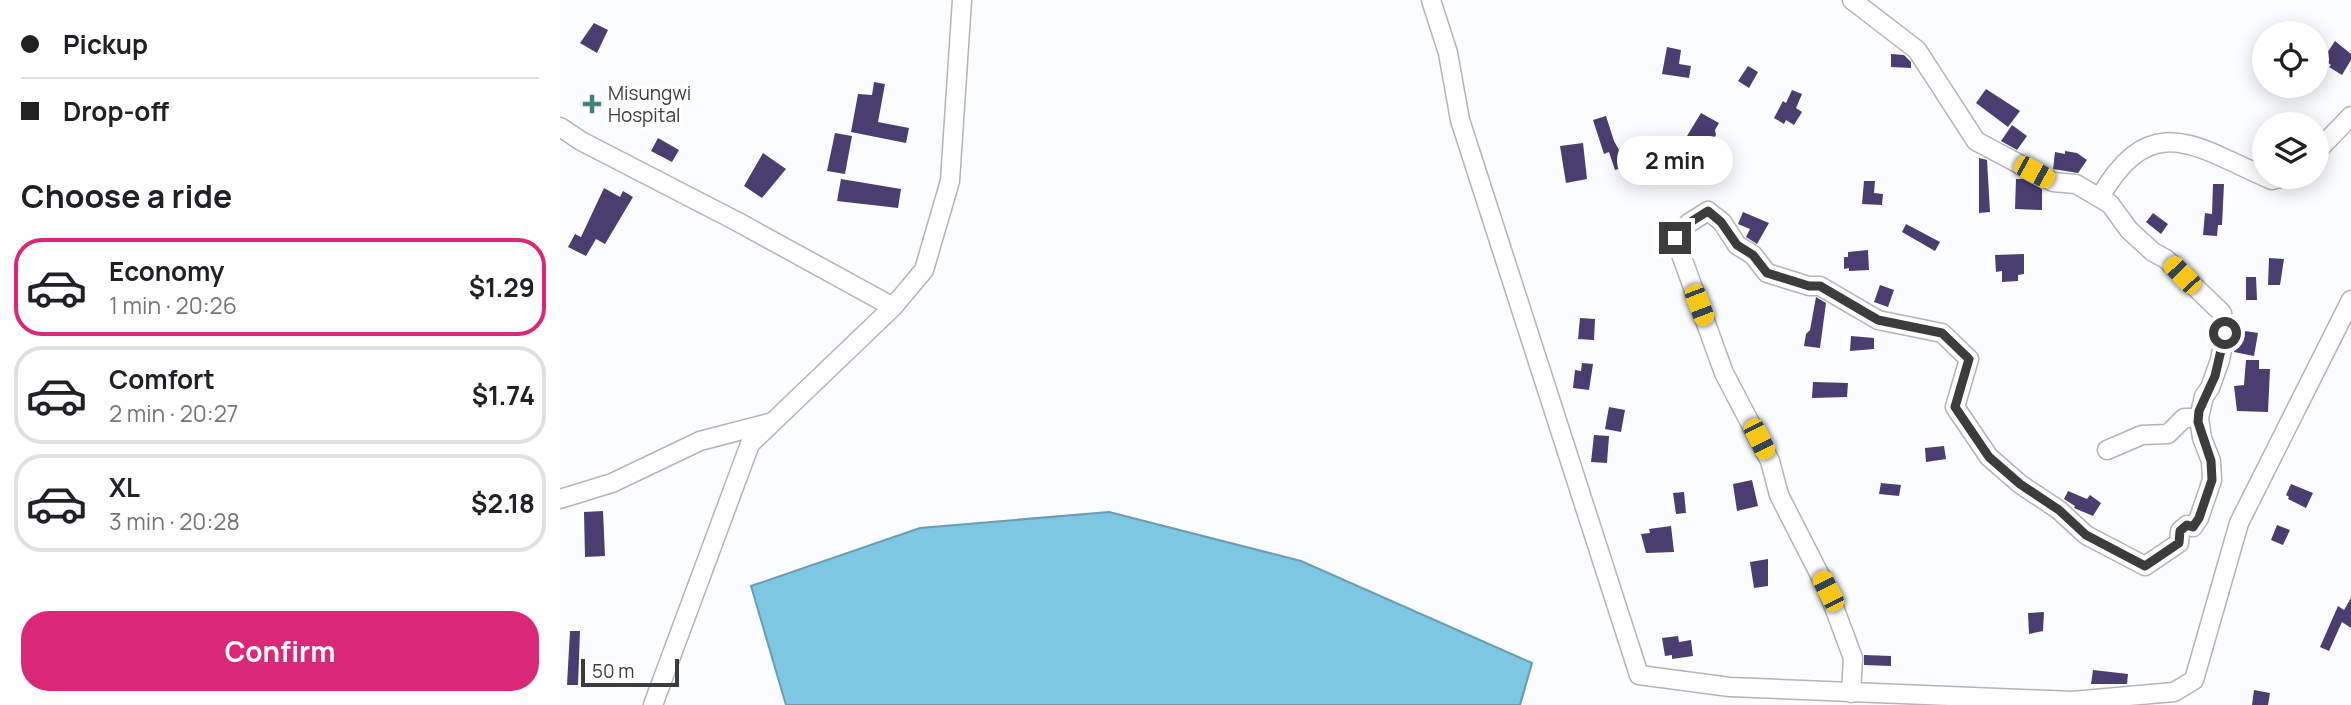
<!DOCTYPE html>
<html lang="en">
<head>
<meta charset="utf-8">
<style>
	:root { --surface:#fff; --page:#f6f6f6; --text:#202124; --muted:#757577; --line:#e0e0e0; --accent:#db2777 }
	body { margin:0; font-family:Manrope,sans-serif; background:var(--page); color:var(--text); height:100vh; display:flex; flex-direction:column; font-size:26px; white-space:nowrap }
	* { box-sizing:border-box; margin:0 }
	p { font-size:23px; color:var(--muted) }
	.icon { flex:none; width:38px; height:38px; fill:none; stroke:currentColor; stroke-width:2; stroke-linecap:round; stroke-linejoin:round }
	.map { position:relative; flex:1; overflow:hidden }
	.details { display:flex; flex-direction:column; background:var(--surface); width:560px }
	.details>* { flex:none }
	.hud { display:grid; align-content:center; height:154px; padding:0 21px; background:var(--surface) }
	.buttons { position:absolute; left:1692px; top:21px; display:grid; gap:14px }
	.buttons a { display:grid; place-items:center; width:77px; height:77px; border-radius:50%; background:var(--surface); box-shadow:0 4px 18px #0003; font-size:35px }
	.scale { position:absolute; left:21px; bottom:18px; width:98px; box-sizing:border-box; padding-left:7px; border:4px solid #3b3c3c; border-top:0; font-size:19px; line-height:24px; white-space:nowrap; color:#3b3c3c; -webkit-text-stroke:5px #fff; paint-order:stroke }
	.end { position:absolute; width:32px; height:32px; margin:-16px; border:9px solid #3b3c3c; background:#fff; box-shadow:0 0 0 4px #fff }
	.from { border-radius:50% }
	.bubble { position:absolute; height:49px; border-radius:24px; background:var(--surface); box-shadow:0 4px 18px #0003; font-size:23px; font-weight:700; line-height:49px; text-align:center }
	.car { position:absolute; width:21px; height:42px; margin:-21px -10px; border-radius:9px; box-shadow:0 0 5px 2px #0007; background:linear-gradient(#f5c518 24%,#345 0 40%,#f5c518 0 76%,#345 0 86%,#f5c518 0) }
	.hud b { display:flex; align-items:center; gap:24px; height:66px; font-size:26px }
	.hud b+b { border-top:2px solid var(--line) }
	.hud i { width:18px; height:18px; background:var(--text) }
	ul { padding:0; list-style:none }
	li { display:flex; align-items:center; gap:21px; height:98px; margin:0 14px 10px; padding:0 7px; border:4px solid var(--line); border-radius:28px }
	li div { flex:1 }
	li b { display:block; font-size:26px }
	li em { font-style:normal; font-weight:700 }
	li.active { border-color:var(--accent) }
	li>.icon { width:63px; height:63px; stroke-width:1.5 }
	h2 { padding:0 21px; font-size:32px; line-height:84px }
	.cta { display:flex; gap:14px; margin-top:auto; padding:14px 21px }
	.cta a { flex:1; height:80px; border-radius:28px; background:var(--accent); color:#fff; font-size:28px; font-weight:700; line-height:80px; text-align:center }
	main { display:flex; flex:1; min-height:0 }
	.map>svg:first-child { display:block }
	.water { fill:#7dc7e2; stroke:#699db0; stroke-width:2 }
	.building { fill:#4a3d6f }
	.lines { fill:none; stroke-linecap:round; stroke-linejoin:round }
	.minor-casing { stroke:#b3b4b5; stroke-width:21 }
	.minor { stroke:#fff; stroke-width:18 }
	.route { stroke:#3b3c3c; stroke-width:9 }
	.poi-dot { fill:#3e847b; stroke:#fff; stroke-width:2.5 }
	.labels { text-anchor:middle; stroke-width:7; stroke-linejoin:round; paint-order:stroke }
	.poi-label { font-size:19px; fill:#3b3c3c; stroke:#fff; text-anchor:start }
</style>
</head>
<body>
<main>
<section class="details">
<div class="hud">
<b><i class="from"></i>Pickup</b>
<b><i></i>Drop-off</b>
</div>
<h2>Choose a ride</h2>
<ul>
<li class="active"><svg class="icon" aria-label="car" viewBox="0 0 24 24"><path d="M5 17H2v-5l4-1 3-4h7l3 4 3 1v5h-3M9 17h6M6 11h13"/><circle cx="7" cy="17" r="2"/><circle cx="17" cy="17" r="2"/></svg><div><b>Economy</b><p>1 min · 20:26</p></div><em>$1.29</em></li>
<li><svg class="icon" aria-label="car" viewBox="0 0 24 24"><path d="M5 17H2v-5l4-1 3-4h7l3 4 3 1v5h-3M9 17h6M6 11h13"/><circle cx="7" cy="17" r="2"/><circle cx="17" cy="17" r="2"/></svg><div><b>Comfort</b><p>2 min · 20:27</p></div><em>$1.74</em></li>
<li><svg class="icon" aria-label="car" viewBox="0 0 24 24"><path d="M5 17H2v-5l4-1 3-4h7l3 4 3 1v5h-3M9 17h6M6 11h13"/><circle cx="7" cy="17" r="2"/><circle cx="17" cy="17" r="2"/></svg><div><b>XL</b><p>3 min · 20:28</p></div><em>$2.18</em></li>
</ul>
<div class="cta"><a>Confirm</a></div>
</section>
<div class="map">
<svg width="1791" height="705" viewBox="0 0 1791 705">
	<rect width="100%" height="100%" fill="#fafcfd"/>
	<path class="water" d="M549 512 741 561 972 663 960 705H226L191 586 360 528Z"/>
	<g class="building">
		<path d="M34 23 48 30 37 53 20 43Z"/>
		<path d="M1775 41 1791 54V60L1782 75 1769 67 1771 65 1763 59Z"/>
		<path d="M1107 47 1121 50 1119 64 1131 66 1129 78 1102 74Z"/>
		<path d="M1331 54 1344 55 1351 62V68L1331 67Z"/>
		<path d="M1188 66 1198 72 1189 88 1178 81Z"/>
		<path d="M314 82 325 84 318 122 349 128 346 143 291 132 298 94 312 95Z"/>
		<path d="M1426 89 1460 111 1448 127 1416 103Z"/>
		<path d="M1232 90 1242 94 1236 108 1242 112 1234 125 1226 120 1224 124 1214 118 1223 101 1226 103Z"/>
		<path d="M1141 113 1159 123 1155 130 1156 135 1148 149 1127 136Z"/>
		<path d="M1046 116 1054 141 1059 150 1062 149 1068 166 1055 170 1049 152 1044 154 1033 120Z"/>
		<path d="M1452 125 1467 136 1457 150 1441 141Z"/>
		<path d="M275 133 292 136 285 174 267 171Z"/>
		<path d="M98 138 119 150 112 162 91 151Z"/>
		<path d="M1023 143 1027 179 1006 183 1000 146Z"/>
		<path d="M1505 151 1517 153 1527 160 1518 173 1493 169 1495 152 1505 154Z"/>
		<path d="M203 153 226 169 202 198 184 186Z"/>
		<path d="M1419 158 1427 160 1430 212 1419 213Z"/>
		<path d="M281 179 341 189 338 208 277 201Z"/>
		<path d="M1456 179H1463L1482 189V210L1455 209Z"/>
		<path d="M1304 181H1315L1314 193 1323 194 1322 205 1302 204Z"/>
		<path d="M1653 184H1664L1662 225H1658L1657 236 1643 235 1645 213 1652 214Z"/>
		<path d="M44 188 60 197 63 191 73 197 45 244 36 239 26 256 8 247 15 234 21 237Z"/>
		<path d="M1183 212 1209 223 1197 244 1186 237 1190 229 1178 224Z"/>
		<path d="M1593 213 1608 224 1601 234 1586 222Z"/>
		<path d="M1346 224 1380 242 1375 251 1342 232Z"/>
		<path d="M1308 250 1309 270 1289 271V268L1284 269V257H1288V252Z"/>
		<path d="M1464 254V274L1458 275V281L1442 282V271L1436 272 1435 255Z"/>
		<path d="M1709 258 1724 259 1720 285H1708Z"/>
		<path d="M1686 277H1696L1697 300H1686Z"/>
		<path d="M1320 285 1334 290 1328 307 1314 302Z"/>
		<path d="M1256 297 1266 303 1260 348 1244 346 1246 334 1250 330Z"/>
		<path d="M1020 318 1035 319 1034 340 1018 339Z"/>
		<path d="M1678 330 1698 333 1694 356 1674 352Z"/>
		<path d="M1291 336 1314 338V349L1290 351Z"/>
		<path d="M1686 360H1699V369H1710L1708 412 1677 411 1674 386 1684 385Z"/>
		<path d="M1022 363 1033 364 1029 390 1013 388 1015 370 1021 371Z"/>
		<path d="M1253 382 1288 383 1287 397 1252 398Z"/>
		<path d="M1049 407 1065 410 1061 432 1045 429Z"/>
		<path d="M1034 435 1049 436 1047 463 1031 462Z"/>
		<path d="M1384 446 1386 459 1366 462 1365 448Z"/>
		<path d="M1192 480 1198 506 1177 511 1173 484Z"/>
		<path d="M1321 483 1341 485 1339 496 1319 494Z"/>
		<path d="M1731 484 1753 493 1746 508 1728 499 1729 497 1726 495Z"/>
		<path d="M1508 491 1527 499 1530 495 1541 503 1533 516 1514 508 1515 506 1504 499Z"/>
		<path d="M1124 492 1126 513 1116 514 1113 493Z"/>
		<path d="M43 511 45 556 25 557 24 512Z"/>
		<path d="M1717 525 1730 530 1723 545 1711 540Z"/>
		<path d="M1111 526 1114 552 1086 553 1081 534 1090 533 1089 529Z"/>
		<path d="M1208 559V586L1194 588 1190 562Z"/>
		<path d="M1791 598V628L1782 622 1769 651 1760 647 1778 606 1784 610Z"/>
		<path d="M1484 612 1483 631 1469 634 1468 613Z"/>
		<path d="M10 631H20L18 685H7Z"/>
		<path d="M1118 636 1119 642 1131 640 1133 656 1112 659V655L1105 656 1102 638Z"/>
		<path d="M1304 655 1331 656V666L1304 665Z"/>
		<path d="M1533 670 1568 674 1567 684H1531Z"/>
		<path d="M1694 690 1710 693 1708 705H1692Z"/>
	</g>
	<g class="lines">
		<defs>
			<g id="minor">
				<path d="M871 0 888 53 900 120 1079 675 1170 687 1512 701 1614 692 1634 680 1679 523 1791 300"/>
				<path d="M0 127 21 141 178 222 333 307"/>
				<path d="M1757 151 1791 116"/>
				<path d="M1540 197C1592 107 1637 148 1712 180L1724 177"/>
				<path d="M1547 450 1582 435 1608 434 1624 418H1639"/>
				<path d="M0 499 52 483 140 441 209 423"/>
				<path d="M1291 693 1293 658 1268 591 1219 495 1210 461 1164 373 1115 238 1129 223 1148 211 1162 222 1177 245 1193 255 1207 273 1249 286H1260L1318 320 1382 333 1409 359 1395 407 1429 457 1460 484 1499 510 1526 535 1585 566 1619 543 1620 531 1627 525 1633 527 1639 518 1652 480 1651 461 1642 438 1639 418 1644 396 1650 388 1660 360 1665 333 1662 313 1606 259 1593 252 1569 230 1550 204 1516 184 1493 182 1416 141 1357 50 1292 0"/>
				<path d="M93 705 190 444 333 307 364 270 390 181 402 0"/>
			</g>
		</defs>
		<use href="#minor" class="minor-casing"/>
		<use href="#minor" class="minor"/>
	</g>
	<g class="lines">
		<path class="route" d="M1115 238 1129 223 1148 211 1161 222 1177 245 1193 255 1207 273 1249 286H1260L1318 320 1382 333 1409 359 1395 407 1429 457 1460 484 1499 510 1526 535 1585 566 1619 543 1620 531 1627 525 1633 527 1639 518 1652 480 1651 461 1638 422 1639 411 1655 376 1665 333"/>
	</g>
	<path class="poi-dot" d="M28.5 93.5h7v7h7v7h-7v7h-7v-7h-7v-7h7z"/>
	<g class="labels">
		<g class="poi-label">
			<text x="48" y="100">Misungwi<tspan x="48" dy="22">Hospital</tspan></text>
		</g>
	</g>
</svg>
<div class="buttons">
<a><svg class="icon" aria-label="locate" viewBox="0 0 24 24"><circle cx="12" cy="12" r="6"/><path d="M12 2v4M12 18v4M2 12h4M18 12h4"/></svg></a>
<a><svg class="icon" aria-label="layers" viewBox="0 0 24 24"><path d="M12 4l9 5-9 5-9-5zM3 14l9 5 9-5"/></svg></a>
</div>
<div class="scale">50 m</div>
<i class="end from" style="left:1665px;top:333px"></i>
<i class="end" style="left:1115px;top:238px"></i>
<div class="bubble" style="left:1057px;top:136px;width:116px">2 min</div>
<i class="car" style="left:1474px;top:172px;rotate:118deg"></i>
<i class="car" style="left:1622px;top:275px;rotate:316deg"></i>
<i class="car" style="left:1139px;top:305px;rotate:159deg"></i>
<i class="car" style="left:1199px;top:439px;rotate:153deg"></i>
<i class="car" style="left:1268px;top:591px;rotate:333deg"></i>
</div>
</main>
</body>
</html>
